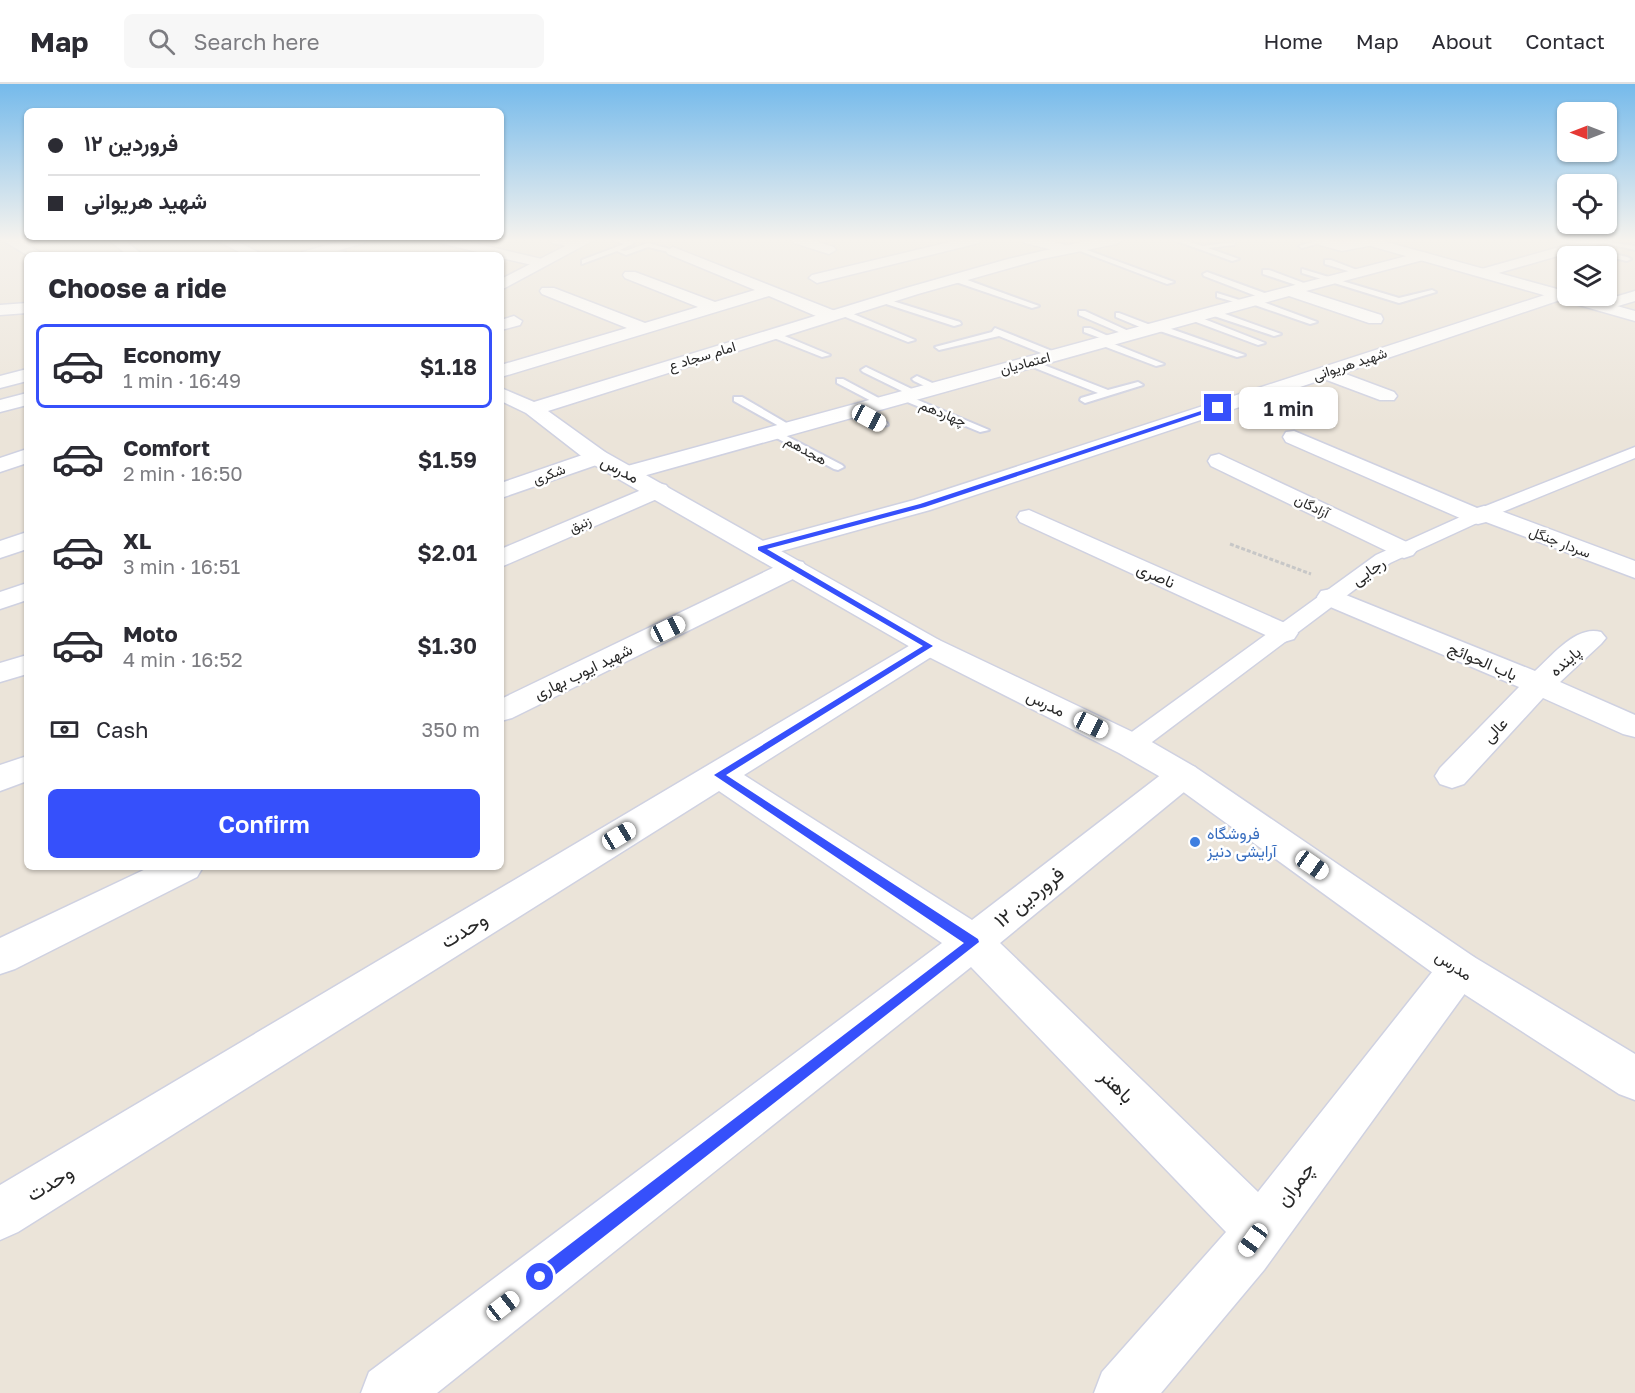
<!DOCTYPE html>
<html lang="en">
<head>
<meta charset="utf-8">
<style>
	:root { --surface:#fff; --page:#f7f7f7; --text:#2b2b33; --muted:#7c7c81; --line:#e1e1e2; --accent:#3650fb }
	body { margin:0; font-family:"Golos Text",Vazirmatn,sans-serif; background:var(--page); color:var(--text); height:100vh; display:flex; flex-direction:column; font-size:22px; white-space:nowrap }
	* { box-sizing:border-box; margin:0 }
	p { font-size:20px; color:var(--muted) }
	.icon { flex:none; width:33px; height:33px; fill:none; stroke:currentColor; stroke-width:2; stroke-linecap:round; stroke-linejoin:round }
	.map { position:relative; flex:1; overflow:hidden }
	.drawer { position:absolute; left:24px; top:168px; width:480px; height:618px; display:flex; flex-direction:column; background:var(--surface); border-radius:9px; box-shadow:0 2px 4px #0004 }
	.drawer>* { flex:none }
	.top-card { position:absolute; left:24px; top:24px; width:480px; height:132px; border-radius:9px; box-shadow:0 2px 4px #0004; display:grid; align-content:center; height:132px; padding:0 24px; background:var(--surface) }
	.needle { width:39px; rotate:270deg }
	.buttons { position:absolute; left:1557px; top:18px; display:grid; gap:12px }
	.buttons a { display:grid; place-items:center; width:60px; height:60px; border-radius:9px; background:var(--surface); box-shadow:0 2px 4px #0004; font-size:30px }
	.end { position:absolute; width:27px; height:27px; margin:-14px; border:8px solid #3650fb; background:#fff; box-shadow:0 0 0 3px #fff }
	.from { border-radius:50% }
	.bubble { position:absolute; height:42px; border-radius:9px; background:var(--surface); box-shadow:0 2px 4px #0004; font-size:20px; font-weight:600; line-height:42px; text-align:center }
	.car { position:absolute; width:18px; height:36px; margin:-18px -9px; border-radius:8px; box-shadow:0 0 4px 2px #0007; background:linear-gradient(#fff 24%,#345 0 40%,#fff 0 76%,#345 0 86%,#fff 0) }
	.top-card b { display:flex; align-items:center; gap:21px; height:57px; font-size:22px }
	.top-card b+b { border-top:2px solid var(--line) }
	.top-card i { width:15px; height:15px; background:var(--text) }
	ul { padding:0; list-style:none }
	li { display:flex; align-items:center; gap:18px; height:84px; margin:0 12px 9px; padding:0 12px; border:3px solid transparent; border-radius:9px }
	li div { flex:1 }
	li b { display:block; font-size:22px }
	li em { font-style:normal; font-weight:600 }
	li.active { border-color:var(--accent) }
	li>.icon { width:54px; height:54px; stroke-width:1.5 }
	h2 { padding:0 24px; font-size:27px; line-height:72px }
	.pay { display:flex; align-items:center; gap:15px; height:66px; padding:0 24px; font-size:22px }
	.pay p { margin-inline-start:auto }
	.action { display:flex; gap:12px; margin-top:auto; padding:12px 24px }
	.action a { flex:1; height:69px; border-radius:9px; background:var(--accent); color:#fff; font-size:24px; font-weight:600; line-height:69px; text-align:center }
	header { display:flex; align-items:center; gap:36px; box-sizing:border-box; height:84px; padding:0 30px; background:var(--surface); border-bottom:2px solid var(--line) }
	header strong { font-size:28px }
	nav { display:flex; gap:33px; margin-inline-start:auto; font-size:21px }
	.search { width:420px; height:54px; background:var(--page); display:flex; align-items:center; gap:15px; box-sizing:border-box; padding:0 21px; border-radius:9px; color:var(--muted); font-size:22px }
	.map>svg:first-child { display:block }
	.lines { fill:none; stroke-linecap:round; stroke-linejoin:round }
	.service-casing { stroke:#cfd1e1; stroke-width:4 }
	.pedestrian-casing { stroke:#cfd1e1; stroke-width:3 }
	.minor-casing { stroke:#cfd1e1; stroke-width:3 }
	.tertiary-casing { stroke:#cfd1e1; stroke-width:3 }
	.secondary-casing { stroke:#cfd1e1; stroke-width:3 }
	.path { stroke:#c7c7c7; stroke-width:3; stroke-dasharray:4 2; stroke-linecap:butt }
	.service { fill:#fff; fill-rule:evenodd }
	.pedestrian { fill:#fff; fill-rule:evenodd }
	.minor { fill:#fff; fill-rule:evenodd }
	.tertiary { fill:#fff; fill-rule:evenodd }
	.secondary { fill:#fff; fill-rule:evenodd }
	.route { fill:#3650fb }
	.shop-dot { fill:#3f7fe0; stroke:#fff; stroke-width:2 }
	.labels { text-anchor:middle; stroke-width:5; stroke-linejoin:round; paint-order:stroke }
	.far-street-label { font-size:14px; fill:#282828; stroke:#fff }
	.street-label { font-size:16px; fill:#282828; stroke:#fff }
	.shop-label { font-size:16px; fill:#366cbe; stroke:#fff; text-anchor:start }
	.near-street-label { font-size:20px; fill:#282828; stroke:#fff }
</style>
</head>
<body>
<header>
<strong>Map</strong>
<div class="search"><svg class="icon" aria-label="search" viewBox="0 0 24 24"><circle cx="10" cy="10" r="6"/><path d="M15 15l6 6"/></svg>Search here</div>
<nav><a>Home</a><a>Map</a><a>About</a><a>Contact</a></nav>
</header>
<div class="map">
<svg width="1635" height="1309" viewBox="0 0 1635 1309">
	<rect width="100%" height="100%" fill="#ebe4d9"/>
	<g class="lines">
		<defs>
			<g id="service">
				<path d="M613 156H625L634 159 620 166 625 167 648 159 677 167 673 169 648 163 626 171 617 167 582 180V176L624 160Z"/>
				<path d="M1174 156H1183L1202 162 1236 158 1234 161 1208 164 1239 175 1232 177Z"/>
				<path d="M1320 156H1331L1302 164 1299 162Z"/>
				<path d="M1594 156 1635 162V166L1595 157Z"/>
				<path d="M1572 161 1627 173 1631 175 1627 177 1570 164Z"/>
				<path d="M1072 162H1076L1174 198 1167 200 1072 164Z"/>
				<path d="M1325 176H1331L1365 189 1361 191 1325 180Z"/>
				<path d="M1302 185 1399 214 1432 206 1436 208 1399 219 1302 189Z"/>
				<path d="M1263 186H1269L1312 202 1305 204 1263 190Z"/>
				<path d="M1207 188 1270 211 1271 213 1264 215 1204 192 1203 190Z"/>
				<path d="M953 193H959L1039 222 1032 224 953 197Z"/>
				<path d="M1217 209 1249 219 1245 221 1217 213Z"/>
				<path d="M883 214 960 238 961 240 954 242 880 218 879 216Z"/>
				<path d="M1249 215H1255L1317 238 1310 240 1249 219Z"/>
				<path d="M838 226H844L915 256 908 258 838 230Z"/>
				<path d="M1208 226H1214L1281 250 1274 252 1208 230Z"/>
				<path d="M1079 227H1085L1135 250 1128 252 1079 231Z"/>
				<path d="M1119 229 1153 242 1160 241 1245 271 1237 273 1154 245 1147 246 1116 233V229Z"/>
				<path d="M1188 231H1194L1265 259 1258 261 1188 235Z"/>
				<path d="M995 244 1057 269 1059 271 1051 273 999 252 939 266 935 263 992 248Z"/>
				<path d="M1084 244H1090L1115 255 1111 258 1084 248Z"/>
				<path d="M769 248H775L830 271 822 273 769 252Z"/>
				<path d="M1098 256H1104L1164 280 1156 282 1098 260Z"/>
				<path d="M1025 276H1031L1108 306 1138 298 1143 301 1085 319 1080 316 1081 314 1098 309 1025 280Z"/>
				<path d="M866 283 918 308 920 310 912 312 863 288 861 286Z"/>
				<path d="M917 292 939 302 941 304 933 306 914 297 912 295Z"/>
				<path d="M837 295H843L888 319 879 321 837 299Z"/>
				<path d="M900 311H906L989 346 980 348 900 315Z"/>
				<path d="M734 313H742L795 344 786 346 734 317Z"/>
				<path d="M855 323 887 339 888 341 879 343 851 328V324Z"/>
				<path d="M775 346 842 381 844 383 838 386 834 385 771 351V347Z"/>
			</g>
			<path id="pedestrian" d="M1635 363V374L1490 433 1390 479 1140 667 1131 669 1122 667 1119 661 1122 655 1376 471 1478 425Z"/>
			<g id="minor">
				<path d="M2 156H19L45 171H27Z"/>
				<path d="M109 156H124L143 171H127Z"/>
				<path d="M216 156H234L264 171H245Z"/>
				<path d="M438 156H461L546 176 548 179 541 183 501 174V171H490L440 159Z"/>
				<path d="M550 156H577L584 160 577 164 552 159Z"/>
				<path d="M792 156H812L834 163 836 166 829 170 794 159Z"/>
				<path d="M958 156H981L979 159 817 199 809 194 812 191Z"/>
				<path d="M1023 156H1045L1070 162 1072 165 1065 169 1025 159Z"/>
				<path d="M1315 156C1325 156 1336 159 1345 158 1359 157 1372 155 1386 156L1384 159 1342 167 1316 160Z"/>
				<path d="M1584 156H1605L1603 159 1488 192 1483 193 1476 189 1478 186Z"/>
				<path d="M673 163 835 227 837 231 835 235H823L769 212 501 293V281L627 244 542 210 540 207 542 204H554L645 239 698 223 625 194 623 191 625 188H635L715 218 755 206 668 170 666 167Z"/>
				<path d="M335 166 346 168 348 171H329L330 167Z"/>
				<path d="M1422 168 1427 169 1429 172 1427 175 1306 207 1381 231 1383 235 1381 239H1369L1289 212 636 394 628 396 620 394 617 389 620 384 1211 223Z"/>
				<path d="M1560 206 1568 210 1566 214 1343 289 1394 308 1397 312 1394 316H1380L1324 295 930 426 760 473 751 470 747 465 751 460 914 416Z"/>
				<path d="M1635 207V217L1601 227 1593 222 1595 219Z"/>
				<path d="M514 232 522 237 520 241 501 246V236Z"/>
				<path d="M27 285V297L0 304V292Z"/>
				<path d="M27 309V321L0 328V316Z"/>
				<path d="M1294 347 1477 424 1484 422 1493 424 1635 477V494L1486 438 1478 440 1469 438 1286 358 1283 353 1286 348Z"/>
				<path d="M27 365V379L0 388V374Z"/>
				<path d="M597 366 605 368 608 373 605 378 501 414V399Z"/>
				<path d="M1219 370 1413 461 1417 466 1413 471 1404 474 1395 471 1211 382 1208 377 1211 372Z"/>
				<path d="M658 399 666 401 670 406 666 411 501 483V465Z"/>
				<path d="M1029 426 1294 543 1298 549 1294 555 1284 558 1274 555 1020 438 1017 433 1020 428Z"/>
				<path d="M794 476 803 478 807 484 803 490 512 634 501 637V615L785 478Z"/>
				<path d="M27 499V516L0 525V508Z"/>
				<path d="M1331 505 1535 587C1553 571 1576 541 1601 548L1606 554 1601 560 1560 598 1635 631V653L1623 650 1543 614 1464 700 1452 704 1440 700 1435 692 1440 684 1519 603 1321 519 1317 513 1321 507Z"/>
				<path d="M929 553 939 556 944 562 939 568 744 691 972 836 1171 683 1183 679 1195 683 1200 691 1195 699 1000 859 1258 1108 1444 873 1459 868 1474 873 1480 885 1474 897 1264 1186 1161 1309H1094L1102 1288 1226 1148 971 883 437 1309H361L369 1288 942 859 719 707 18 1148 0 1156V1101L919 556Z"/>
				<path d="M27 571V590L0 598V579Z"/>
				<path d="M27 672V697L0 707V681Z"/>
				<path d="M150 783H203L197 793 15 885 0 890V854Z"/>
			</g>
			<g id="tertiary">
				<path d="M577 156H594L501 206V195Z"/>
				<path d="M1090 156H1123L1116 160 1042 175 918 210 548 327 605 368 939 556 1143 653 1195 683 1474 873 1635 970V1016L1619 1010 1444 897 1171 699 1119 669 919 568 589 378 526 329 501 317V304L534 318 906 204 1008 175Z"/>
				<path d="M1358 156H1379L1568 208V212H1580L1635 227V237L1360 159Z"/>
				<path d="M27 448V465L0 474V457Z"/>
			</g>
			<g id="secondary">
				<path d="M345 156H366L364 159 322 171H300L302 168Z"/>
				<path d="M27 219V229L0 231V221Z"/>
			</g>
		</defs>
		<use href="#service" class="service-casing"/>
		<use href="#pedestrian" class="pedestrian-casing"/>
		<use href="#minor" class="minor-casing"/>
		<use href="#tertiary" class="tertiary-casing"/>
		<use href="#secondary" class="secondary-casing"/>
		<path class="path" d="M1230 460 1311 490"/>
		<use href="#service" class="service"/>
		<use href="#pedestrian" class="pedestrian"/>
		<use href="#minor" class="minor"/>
		<use href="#tertiary" class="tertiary"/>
		<use href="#secondary" class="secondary"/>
	</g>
	<linearGradient id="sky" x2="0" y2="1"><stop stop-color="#75baeb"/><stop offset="0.46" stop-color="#f6f3ee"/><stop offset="1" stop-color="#f6f3ee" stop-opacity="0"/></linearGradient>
	<rect width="1635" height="339" fill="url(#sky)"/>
	<path class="route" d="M1216 322 1221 324 925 423 767 465 933 562 726 691 978 855 979 858 546 1198 540 1201 535 1198 532 1193 535 1187 964 859 714 691 923 562 758 466V463L920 420Z"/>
	<circle class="shop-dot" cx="1195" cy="758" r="6"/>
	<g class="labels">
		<g class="far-street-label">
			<text transform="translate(702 272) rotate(-17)" y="5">امام سجاد ع</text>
			<text transform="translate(1025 279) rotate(-15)" y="5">اعتمادیان</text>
			<text transform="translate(1350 280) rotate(-18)" y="5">شهید هریوانی</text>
			<text transform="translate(943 329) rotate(22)" y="5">چهاردهم</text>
			<text transform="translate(806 366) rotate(29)" y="5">هجدهم</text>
			<text transform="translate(549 390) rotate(-20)" y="5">شکری</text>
			<text transform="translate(1312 422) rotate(26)" y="5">آزادگان</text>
			<text transform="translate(580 440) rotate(-24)" y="5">زنبق</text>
			<text transform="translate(1560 458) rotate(21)" y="5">سردار جنگل</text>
		</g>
		<g class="street-label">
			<text transform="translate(620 385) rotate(28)" y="6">مدرس</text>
			<text transform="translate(1368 487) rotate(-35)" y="6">رجایی</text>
			<text transform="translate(1156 491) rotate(24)" y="6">ناصری</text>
			<text transform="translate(1483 577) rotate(23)" y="6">باب الحوائج</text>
			<text transform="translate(1565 577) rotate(-42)" y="6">پاینده</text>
			<text transform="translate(583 587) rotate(-26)" y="6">شهید ایوب بهاری</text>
			<text transform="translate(1046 619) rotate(26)" y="6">مدرس</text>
			<text transform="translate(1495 646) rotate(-46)" y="6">عالی</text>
			<text transform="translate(1454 881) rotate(34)" y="6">مدرس</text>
		</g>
		<g class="shop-label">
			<text x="1207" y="755">فروشگاه<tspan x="1207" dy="18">آرایشی دنیز</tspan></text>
		</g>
		<g class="near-street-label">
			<text transform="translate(1029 813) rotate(-39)" y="7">۱۲ فروردین</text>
			<text transform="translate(464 846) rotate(-31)" y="7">وحدت</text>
			<text transform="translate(1117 1002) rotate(45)" y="7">باهنر</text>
			<text transform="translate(50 1099) rotate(-31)" y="7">وحدت</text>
			<text transform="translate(1295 1100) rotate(-53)" y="7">چمران</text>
		</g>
	</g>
</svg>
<div class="buttons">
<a><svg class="needle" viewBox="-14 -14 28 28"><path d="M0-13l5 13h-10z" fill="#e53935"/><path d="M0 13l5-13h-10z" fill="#7c7c81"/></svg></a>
<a><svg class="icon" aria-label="locate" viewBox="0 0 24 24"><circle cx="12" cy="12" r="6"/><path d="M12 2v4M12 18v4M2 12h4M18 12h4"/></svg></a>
<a><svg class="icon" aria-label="layers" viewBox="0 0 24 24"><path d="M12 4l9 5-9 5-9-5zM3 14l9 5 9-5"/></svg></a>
</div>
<i class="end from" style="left:540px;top:1193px"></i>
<i class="end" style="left:1218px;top:324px"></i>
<div class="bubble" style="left:1239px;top:303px;width:99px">1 min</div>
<i class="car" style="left:869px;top:334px;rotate:118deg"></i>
<i class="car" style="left:668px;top:545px;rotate:64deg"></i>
<i class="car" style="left:1091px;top:641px;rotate:116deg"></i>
<i class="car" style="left:619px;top:752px;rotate:59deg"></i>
<i class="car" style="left:1312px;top:781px;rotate:125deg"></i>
<i class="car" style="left:1253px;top:1156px;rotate:216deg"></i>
<i class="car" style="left:503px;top:1222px;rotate:52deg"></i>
<div class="top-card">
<b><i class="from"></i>۱۲ فروردین</b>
<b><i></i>شهید هریوانی</b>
</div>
<section class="drawer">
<h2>Choose a ride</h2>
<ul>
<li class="active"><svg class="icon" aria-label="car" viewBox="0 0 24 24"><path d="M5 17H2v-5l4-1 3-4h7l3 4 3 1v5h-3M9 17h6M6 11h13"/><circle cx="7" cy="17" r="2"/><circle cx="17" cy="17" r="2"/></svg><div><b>Economy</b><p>1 min · 16:49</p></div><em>$1.18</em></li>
<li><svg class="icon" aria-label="car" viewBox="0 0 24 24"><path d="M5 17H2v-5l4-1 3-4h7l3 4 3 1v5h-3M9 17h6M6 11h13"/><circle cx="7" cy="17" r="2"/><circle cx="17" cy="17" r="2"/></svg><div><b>Comfort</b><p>2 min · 16:50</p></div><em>$1.59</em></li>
<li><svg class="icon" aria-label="car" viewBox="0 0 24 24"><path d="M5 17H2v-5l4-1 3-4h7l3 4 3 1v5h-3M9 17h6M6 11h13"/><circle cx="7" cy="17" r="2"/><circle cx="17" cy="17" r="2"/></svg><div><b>XL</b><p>3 min · 16:51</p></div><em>$2.01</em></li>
<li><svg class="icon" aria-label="car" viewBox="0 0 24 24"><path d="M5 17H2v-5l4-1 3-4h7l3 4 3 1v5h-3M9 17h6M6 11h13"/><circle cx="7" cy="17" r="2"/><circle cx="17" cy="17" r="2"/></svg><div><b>Moto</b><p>4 min · 16:52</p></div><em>$1.30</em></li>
</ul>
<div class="pay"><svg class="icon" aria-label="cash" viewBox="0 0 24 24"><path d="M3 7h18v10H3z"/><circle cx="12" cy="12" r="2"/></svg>Cash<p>350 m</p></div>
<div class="action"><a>Confirm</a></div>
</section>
</div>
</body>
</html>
